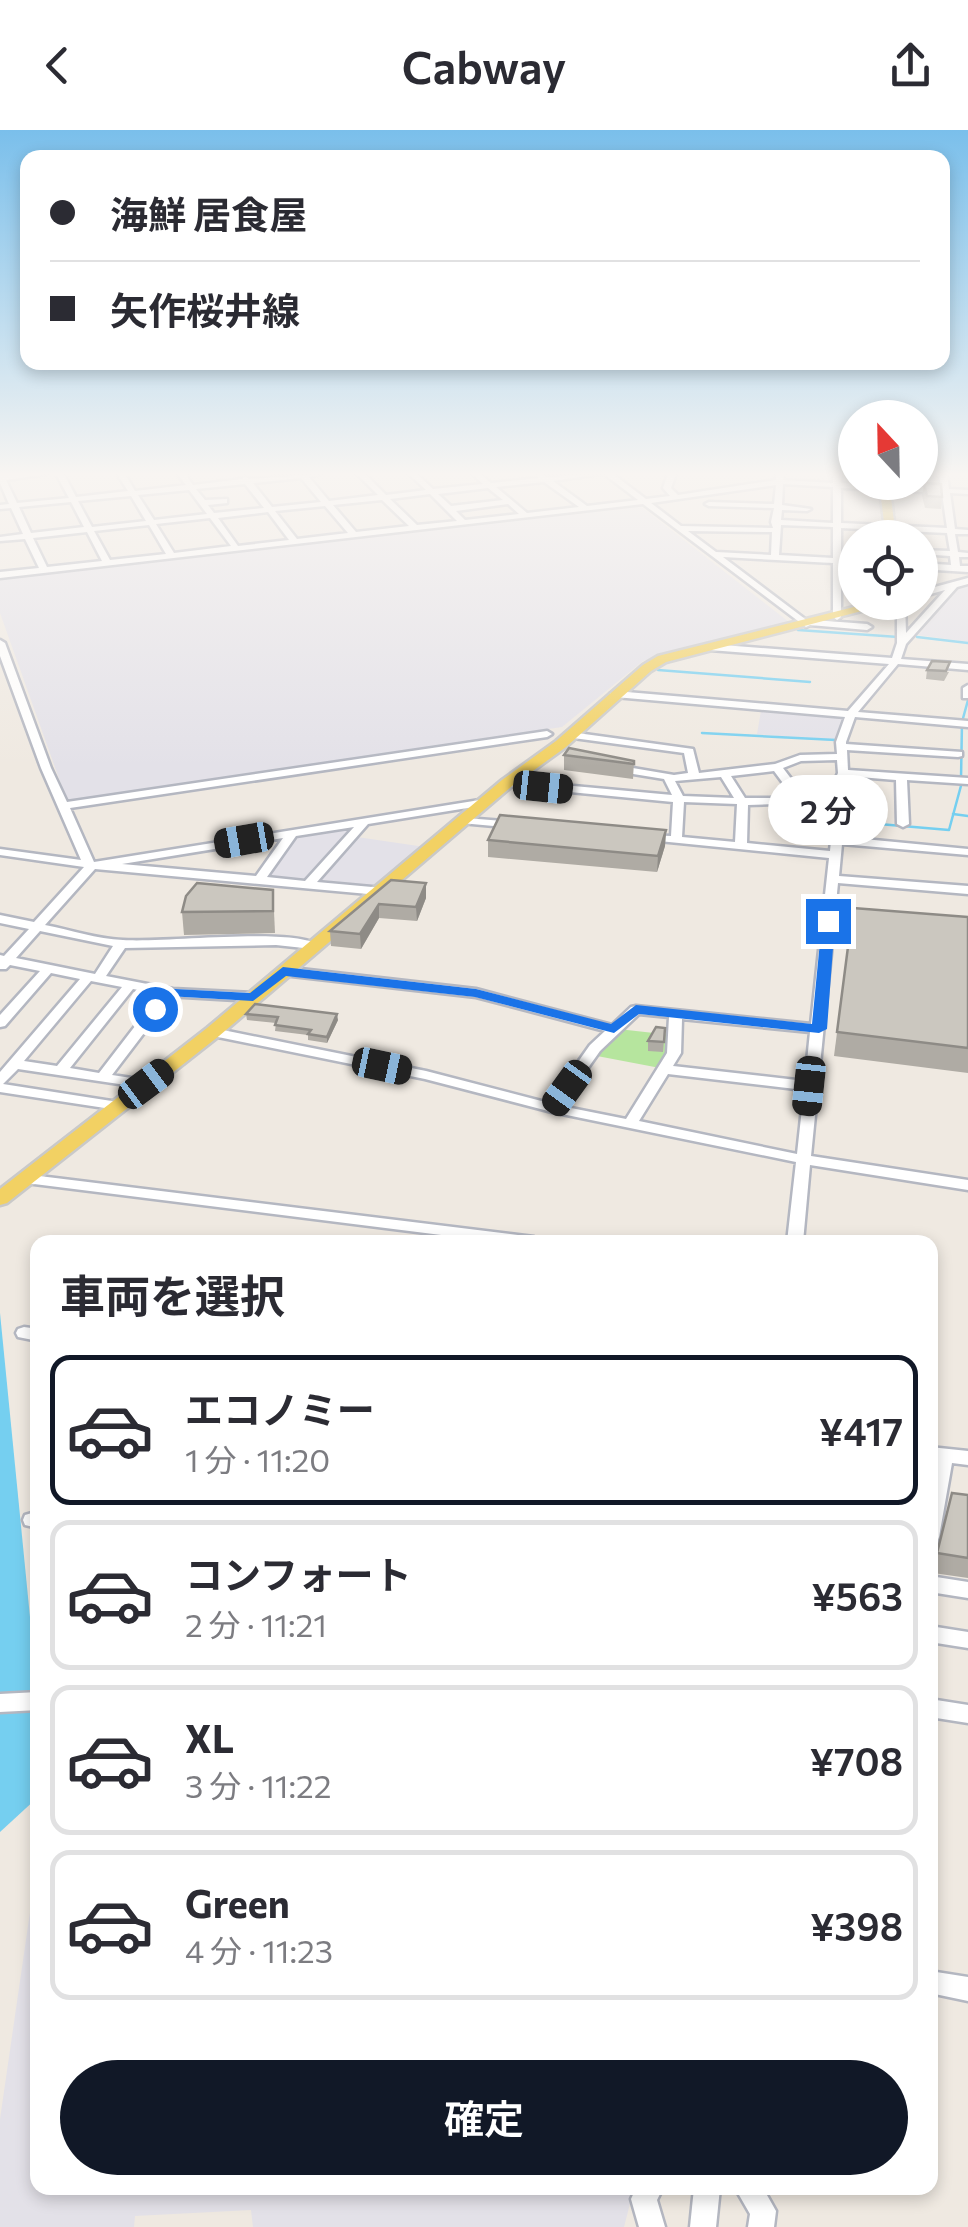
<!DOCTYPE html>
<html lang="ja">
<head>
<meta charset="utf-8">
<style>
	:root { --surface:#fff; --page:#f7f7f7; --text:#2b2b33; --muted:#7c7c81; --line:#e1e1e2; --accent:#111827 }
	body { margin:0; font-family:Commissioner,"Noto Sans JP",sans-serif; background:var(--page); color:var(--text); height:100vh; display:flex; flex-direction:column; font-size:38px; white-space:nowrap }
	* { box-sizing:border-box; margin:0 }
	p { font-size:32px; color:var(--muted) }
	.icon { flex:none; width:55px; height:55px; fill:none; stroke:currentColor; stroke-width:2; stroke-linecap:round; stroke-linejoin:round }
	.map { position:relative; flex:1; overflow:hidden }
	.details { position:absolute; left:30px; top:1105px; width:908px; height:960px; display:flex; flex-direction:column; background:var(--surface); border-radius:20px; box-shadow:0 5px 15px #0003 }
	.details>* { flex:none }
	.guide { position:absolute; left:20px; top:20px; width:930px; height:220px; border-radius:20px; box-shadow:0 5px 15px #0003; display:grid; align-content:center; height:220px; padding:0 30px; background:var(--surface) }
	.needle { width:65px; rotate:338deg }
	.tools { position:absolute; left:838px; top:270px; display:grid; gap:20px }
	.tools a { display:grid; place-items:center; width:100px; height:100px; border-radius:50%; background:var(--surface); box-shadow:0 5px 15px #0003; font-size:50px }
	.end { position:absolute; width:45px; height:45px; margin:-22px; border:12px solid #1a73e8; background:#fff; box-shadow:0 0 0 5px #fff }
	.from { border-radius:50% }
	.bubble { position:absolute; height:70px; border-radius:35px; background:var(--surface); box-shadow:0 5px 15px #0003; font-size:32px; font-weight:600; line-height:70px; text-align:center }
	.car { position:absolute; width:30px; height:60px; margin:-30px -15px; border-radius:12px; box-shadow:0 0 8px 2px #0007; background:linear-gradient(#222 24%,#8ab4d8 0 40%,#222 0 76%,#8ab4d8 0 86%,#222 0) }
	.guide b { display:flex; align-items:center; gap:35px; height:95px; font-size:38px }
	.guide b+b { border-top:2px solid var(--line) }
	.guide i { width:25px; height:25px; background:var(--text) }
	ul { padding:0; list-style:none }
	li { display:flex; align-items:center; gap:30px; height:150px; margin:0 20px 15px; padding:0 10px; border:5px solid var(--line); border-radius:20px }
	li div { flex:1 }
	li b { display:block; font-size:38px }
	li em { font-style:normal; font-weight:600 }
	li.selected { border-color:var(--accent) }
	li>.icon { width:90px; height:90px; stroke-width:1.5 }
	h2 { padding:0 30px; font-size:45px; line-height:120px }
	.button { display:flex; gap:20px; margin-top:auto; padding:20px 30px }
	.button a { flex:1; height:115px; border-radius:60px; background:var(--accent); color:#fff; font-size:40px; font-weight:600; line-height:115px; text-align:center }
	header { display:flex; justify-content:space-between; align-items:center; height:130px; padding:0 30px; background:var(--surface); font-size:45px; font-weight:600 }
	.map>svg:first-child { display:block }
	.industrial { fill:#e3e1e8 }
	.green { fill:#b6e59e }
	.water { fill:#75cff0 }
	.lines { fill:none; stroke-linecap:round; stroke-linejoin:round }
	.stream { stroke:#75cff0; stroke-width:2.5 }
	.minor-casing { stroke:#b4b7c1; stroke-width:5 }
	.major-casing { stroke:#c9c9c9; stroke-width:5 }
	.minor { fill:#fff; fill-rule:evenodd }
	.major { fill:#f2d163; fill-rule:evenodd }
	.wall { fill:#afaba4 }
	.shaded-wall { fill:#8e8b86 }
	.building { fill:#cbc7bf; stroke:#8e8b86; stroke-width:2.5 }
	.route { fill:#1a73e8 }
</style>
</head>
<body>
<header><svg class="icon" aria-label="back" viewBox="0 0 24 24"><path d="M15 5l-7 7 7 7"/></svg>Cabway<svg class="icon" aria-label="share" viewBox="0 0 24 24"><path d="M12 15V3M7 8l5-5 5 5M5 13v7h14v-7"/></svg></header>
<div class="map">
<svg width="968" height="2097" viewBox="0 0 968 2097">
	<rect width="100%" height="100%" fill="#efe9e1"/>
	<g class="industrial">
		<path d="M639 375 789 492 643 531 562 597 67 671 0 483V449Z"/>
		<path d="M968 455V512L918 505 961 456Z"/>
		<path d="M762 575 851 584 841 612 757 604Z"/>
		<path d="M359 696 306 752 265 748 300 703Z"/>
		<path d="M357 707 425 717 376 756 313 749Z"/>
		<path d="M37 1734 38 2058H634L624 2097H253L251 2080 135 2086 134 2097H0V1989Z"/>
	</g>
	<path class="green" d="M618 899 672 905 660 938 597 926Z"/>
	<path class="water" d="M0 1183 37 1558V1668L0 1702Z"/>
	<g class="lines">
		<g class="stream">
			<path d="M798 500 898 507"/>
			<path d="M917 507 968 513"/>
			<path d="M658 540 810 552"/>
			<path d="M702 603 836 610"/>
			<path d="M961 649 962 592 968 570"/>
			<path d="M953 684 968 686"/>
			<path d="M844 691 949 700 962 652"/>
		</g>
		<defs>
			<g id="minor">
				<path d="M0 344H46L6 350 17 373 69 368 56 344H64L76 367 128 361 117 344H125L135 361 186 355 177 344H185L193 355 242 349 245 346 249 349 320 344 309 347 329 371 378 365 357 344H365L386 365 426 360 409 344H417L433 359 483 354 472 344H480L491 353 539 348 537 346 540 344 547 347 600 344 553 351 587 376 638 370 604 344H613L646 369 670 366 663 358 668 344H676L671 358 678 365 776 350V344H784L783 350 833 353V344H841V353L941 358 939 344H947L949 359 968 360V364L950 363 955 399 968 400V404H955L958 422 968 423V427H959L960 436H968V442L920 439V433L951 435 950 426 920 424V420L950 421 947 403 841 398V429H855V435L841 434V487L837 490 833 487V433L723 427 809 492 813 490 867 494 872 497 867 500 810 495 806 497 643 374 0 448V442L39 438 25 409 0 411V407L23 404 11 378 0 379V375L9 374 0 353ZM301 348 321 372 272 377 253 353ZM544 352 579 377 527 383 496 357ZM245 354 264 378 214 383 208 375 227 373V369L205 370 196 359ZM783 354 833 357V393L781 390 782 380 807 381 811 379 782 375ZM776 355 774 374 709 372 705 374 709 376 774 378 771 392 773 398 681 396 651 373ZM488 358 503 370 451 376 438 364ZM841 358 942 363 947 398 841 393ZM189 360 207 384 154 390 138 365ZM430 364 457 391 417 395 390 369ZM131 366 146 391 92 397 78 371ZM382 370 409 396 356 402 333 375ZM71 372 84 397 31 403 19 377ZM508 374 519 384 465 390 456 381ZM325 376 348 403 297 409 275 381ZM268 382 289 410 238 416 218 388ZM210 388 231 416 174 423 156 394ZM149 395 166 424 110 430 94 401ZM781 395 833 397V428L779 425ZM688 401 772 402 771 425 716 422ZM87 402 102 431 47 437 33 408Z"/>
				<path d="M968 448V454L957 457 906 514 901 529 968 534V540L898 534 858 582 968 591V597L855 587 846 612V614L962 622V626L958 627 847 620 848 640 968 648V654L907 650 909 694 903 697 897 694 896 650 847 646 837 669 845 690 843 707 968 719V725L842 714 839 746 968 756V764L838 753 811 1026 968 1050V1060L810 1035 803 1112H787L796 1032 552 982 425 949 213 906 206 902 213 898 426 941 549 973 590 915 605 901 476 867 283 845 277 841 283 837 476 859 612 895 631 877 636 876 811 894 829 728 649 710 643 707 645 705 671 706 673 672 507 656 502 653 507 650 672 665 664 649 615 641 610 638 615 635 674 645 688 643 684 623 566 607V603L570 602 693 619 699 643 775 634 800 625 837 624 836 612 845 587 615 567 610 564 615 561 848 581 889 534 710 520 705 517 710 514 892 528 897 513V472H905L906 503 945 460 920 467V461ZM837 630 838 643 828 666 805 667 783 638 801 631ZM774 641 794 668H745L731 646ZM721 647 734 668 683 666 675 651ZM684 672 737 674 735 712 682 707ZM828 672 833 690 830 721 747 713 748 675ZM639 884 669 887 667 923 626 989 561 976 600 921ZM682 889 810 902 805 951 673 936 681 923ZM668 944 804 960 797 1024 639 991Z"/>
				<path d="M0 510 5 513 51 638 67 672 547 601 552 604 547 607 70 678 94 732 486 669 491 672 486 675 368 694 317 752 383 758 385 761 379 765 95 739 45 795C71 800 97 809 123 810 166 813 289 797 319 815L313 819 276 815 125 818 106 846 173 859 253 863 260 867 253 871 167 866 160 882 112 945 151 951 153 954 151 957 146 958 18 939 3 954 118 972 125 976 123 979 118 980 0 962V942L80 849 51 843 5 896 0 897V885L40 841 10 835 6 839H0V825L4 826 29 799 0 793V785L34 792 84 737 0 725V719L81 730 41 638 0 526ZM354 697 305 751 267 747 296 706ZM283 708 256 746 122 734ZM40 801 113 816 95 844 16 828ZM91 851 122 857 57 936 24 931ZM133 859 155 863 149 878 99 943 70 938Z"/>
				<path d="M968 555V568H963V558Z"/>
				<path d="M465 688 516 692 522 695 516 698 461 693V689Z"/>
				<path d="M23 1044 534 1107 542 1112H497L18 1052 15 1049Z"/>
				<path d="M24 1197 38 1199V1211L18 1207 16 1203 18 1199Z"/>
				<path d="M930 1317 968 1321V1335L952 1333 939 1407 937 1412 930 1414V1354L934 1331H930Z"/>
				<path d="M32 1383 38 1384V1398L25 1395 23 1390 25 1385Z"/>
				<path d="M930 1446 968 1452V1468L930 1462Z"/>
				<path d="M930 1496 968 1502V1518L930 1512Z"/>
				<path d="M38 1562V1580L0 1582V1564Z"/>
				<path d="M930 1569 968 1575V1593L930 1587Z"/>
				<path d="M930 1841 968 1847V1871L930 1863Z"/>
				<path d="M636 2058H663L657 2070 665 2097H639L631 2069Z"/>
				<path d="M694 2058H720L716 2097H690Z"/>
				<path d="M735 2058H763L776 2081 774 2097H748L750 2084Z"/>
			</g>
			<g id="major">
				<path d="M879 352H889L896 408H886Z"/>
				<path d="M874 472H896L666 532 651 541 566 617 512 656 219 906 7 1073 0 1075V1059L207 898 502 650 556 611 643 535 658 526Z"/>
			</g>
		</defs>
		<use href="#minor" class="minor-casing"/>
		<use href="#major" class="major-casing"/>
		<use href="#minor" class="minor"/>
		<use href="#major" class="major"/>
	</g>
	<g class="wall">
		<path d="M924 353 942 367 941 379 925 378 922 366Z"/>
		<path d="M927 540 949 542 944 551 926 549Z"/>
		<path d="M564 625 634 631 633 649 564 640Z"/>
		<path d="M666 700 665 716 657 742 488 727V710Z"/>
		<path d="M391 750 426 768 417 791 379 788 361 819 331 816 330 801Z"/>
		<path d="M273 760 275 803 184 805 182 782Z"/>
		<path d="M853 778 968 787V943L834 926Z"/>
		<path d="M246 884 338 890 327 913 308 910V905L275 901 276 893 247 890Z"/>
		<path d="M665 898 663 922 648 921V911Z"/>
		<path d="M952 1363 968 1365V1448L933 1443Z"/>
	</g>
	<g class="shaded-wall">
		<path d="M666 700 665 716 657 742 658 726Z"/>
		<path d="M426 753V768L417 791 416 777Z"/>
		<path d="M379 774V788L361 819 360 804Z"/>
		<path d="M337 884 338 890 327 913V907Z"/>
	</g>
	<g class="building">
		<path d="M924 353 941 354 942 367 927 366Z"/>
		<path d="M932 531 950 532 946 541 927 540Z"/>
		<path d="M569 618 634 631V634L564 625Z"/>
		<path d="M500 685 666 700 658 726 488 710Z"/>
		<path d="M391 750 426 753 416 777 379 774 360 804 330 801Z"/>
		<path d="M197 753 273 760V781L182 782 186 766Z"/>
		<path d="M853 778 968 787V918L837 902Z"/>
		<path d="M255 874 337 884 327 907 308 904 311 900 275 895 278 887 246 884Z"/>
		<path d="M656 897 665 898 664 912 648 911Z"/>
		<path d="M952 1363 968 1365V1428L937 1423Z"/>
	</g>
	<linearGradient id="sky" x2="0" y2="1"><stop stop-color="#7abfeb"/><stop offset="0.54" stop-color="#f8f5f2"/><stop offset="1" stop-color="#f8f5f2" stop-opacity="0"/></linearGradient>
	<rect width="968" height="637" fill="url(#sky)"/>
	<path class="route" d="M828 787 835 791 827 899 819 903 639 884 614 903 475 867 286 846 253 871 167 866 160 882 148 879 157 858 250 863 283 837 476 859 611 894 636 875 812 894 822 791Z"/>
</svg>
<div class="tools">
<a><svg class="needle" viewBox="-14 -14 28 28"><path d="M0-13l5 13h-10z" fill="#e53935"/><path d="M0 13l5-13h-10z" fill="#7c7c81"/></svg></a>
<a><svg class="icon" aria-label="locate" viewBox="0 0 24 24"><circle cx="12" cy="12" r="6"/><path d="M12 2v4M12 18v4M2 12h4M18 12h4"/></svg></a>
</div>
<i class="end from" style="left:155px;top:879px"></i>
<i class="end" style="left:828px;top:791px"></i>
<div class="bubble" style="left:768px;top:645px;width:120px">2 分</div>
<i class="car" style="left:543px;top:657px;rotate:96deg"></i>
<i class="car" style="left:244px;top:710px;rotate:260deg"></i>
<i class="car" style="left:382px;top:936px;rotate:102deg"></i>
<i class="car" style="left:146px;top:954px;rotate:53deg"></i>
<i class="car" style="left:809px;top:956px;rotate:186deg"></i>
<i class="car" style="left:567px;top:958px;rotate:216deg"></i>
<div class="guide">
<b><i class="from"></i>海鮮 居食屋</b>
<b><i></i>矢作桜井線</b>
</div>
<section class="details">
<h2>車両を選択</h2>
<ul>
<li class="selected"><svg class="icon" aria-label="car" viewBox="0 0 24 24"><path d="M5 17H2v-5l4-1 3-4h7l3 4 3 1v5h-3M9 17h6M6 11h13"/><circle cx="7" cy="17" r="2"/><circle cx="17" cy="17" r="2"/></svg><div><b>エコノミー</b><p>1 分 · 11:20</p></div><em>¥417</em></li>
<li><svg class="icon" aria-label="car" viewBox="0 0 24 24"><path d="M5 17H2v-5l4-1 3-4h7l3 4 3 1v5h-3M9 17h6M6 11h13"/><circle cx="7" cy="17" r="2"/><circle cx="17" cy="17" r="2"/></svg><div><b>コンフォート</b><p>2 分 · 11:21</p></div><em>¥563</em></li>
<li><svg class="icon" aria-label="car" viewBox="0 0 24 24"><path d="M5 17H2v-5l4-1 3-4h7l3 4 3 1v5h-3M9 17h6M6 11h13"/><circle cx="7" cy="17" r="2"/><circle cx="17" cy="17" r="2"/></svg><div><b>XL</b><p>3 分 · 11:22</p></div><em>¥708</em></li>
<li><svg class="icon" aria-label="car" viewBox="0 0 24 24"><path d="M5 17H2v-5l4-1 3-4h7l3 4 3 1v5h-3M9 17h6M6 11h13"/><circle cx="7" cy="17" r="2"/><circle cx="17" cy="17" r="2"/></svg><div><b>Green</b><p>4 分 · 11:23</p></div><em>¥398</em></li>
</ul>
<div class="button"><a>確定</a></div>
</section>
</div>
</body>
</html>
